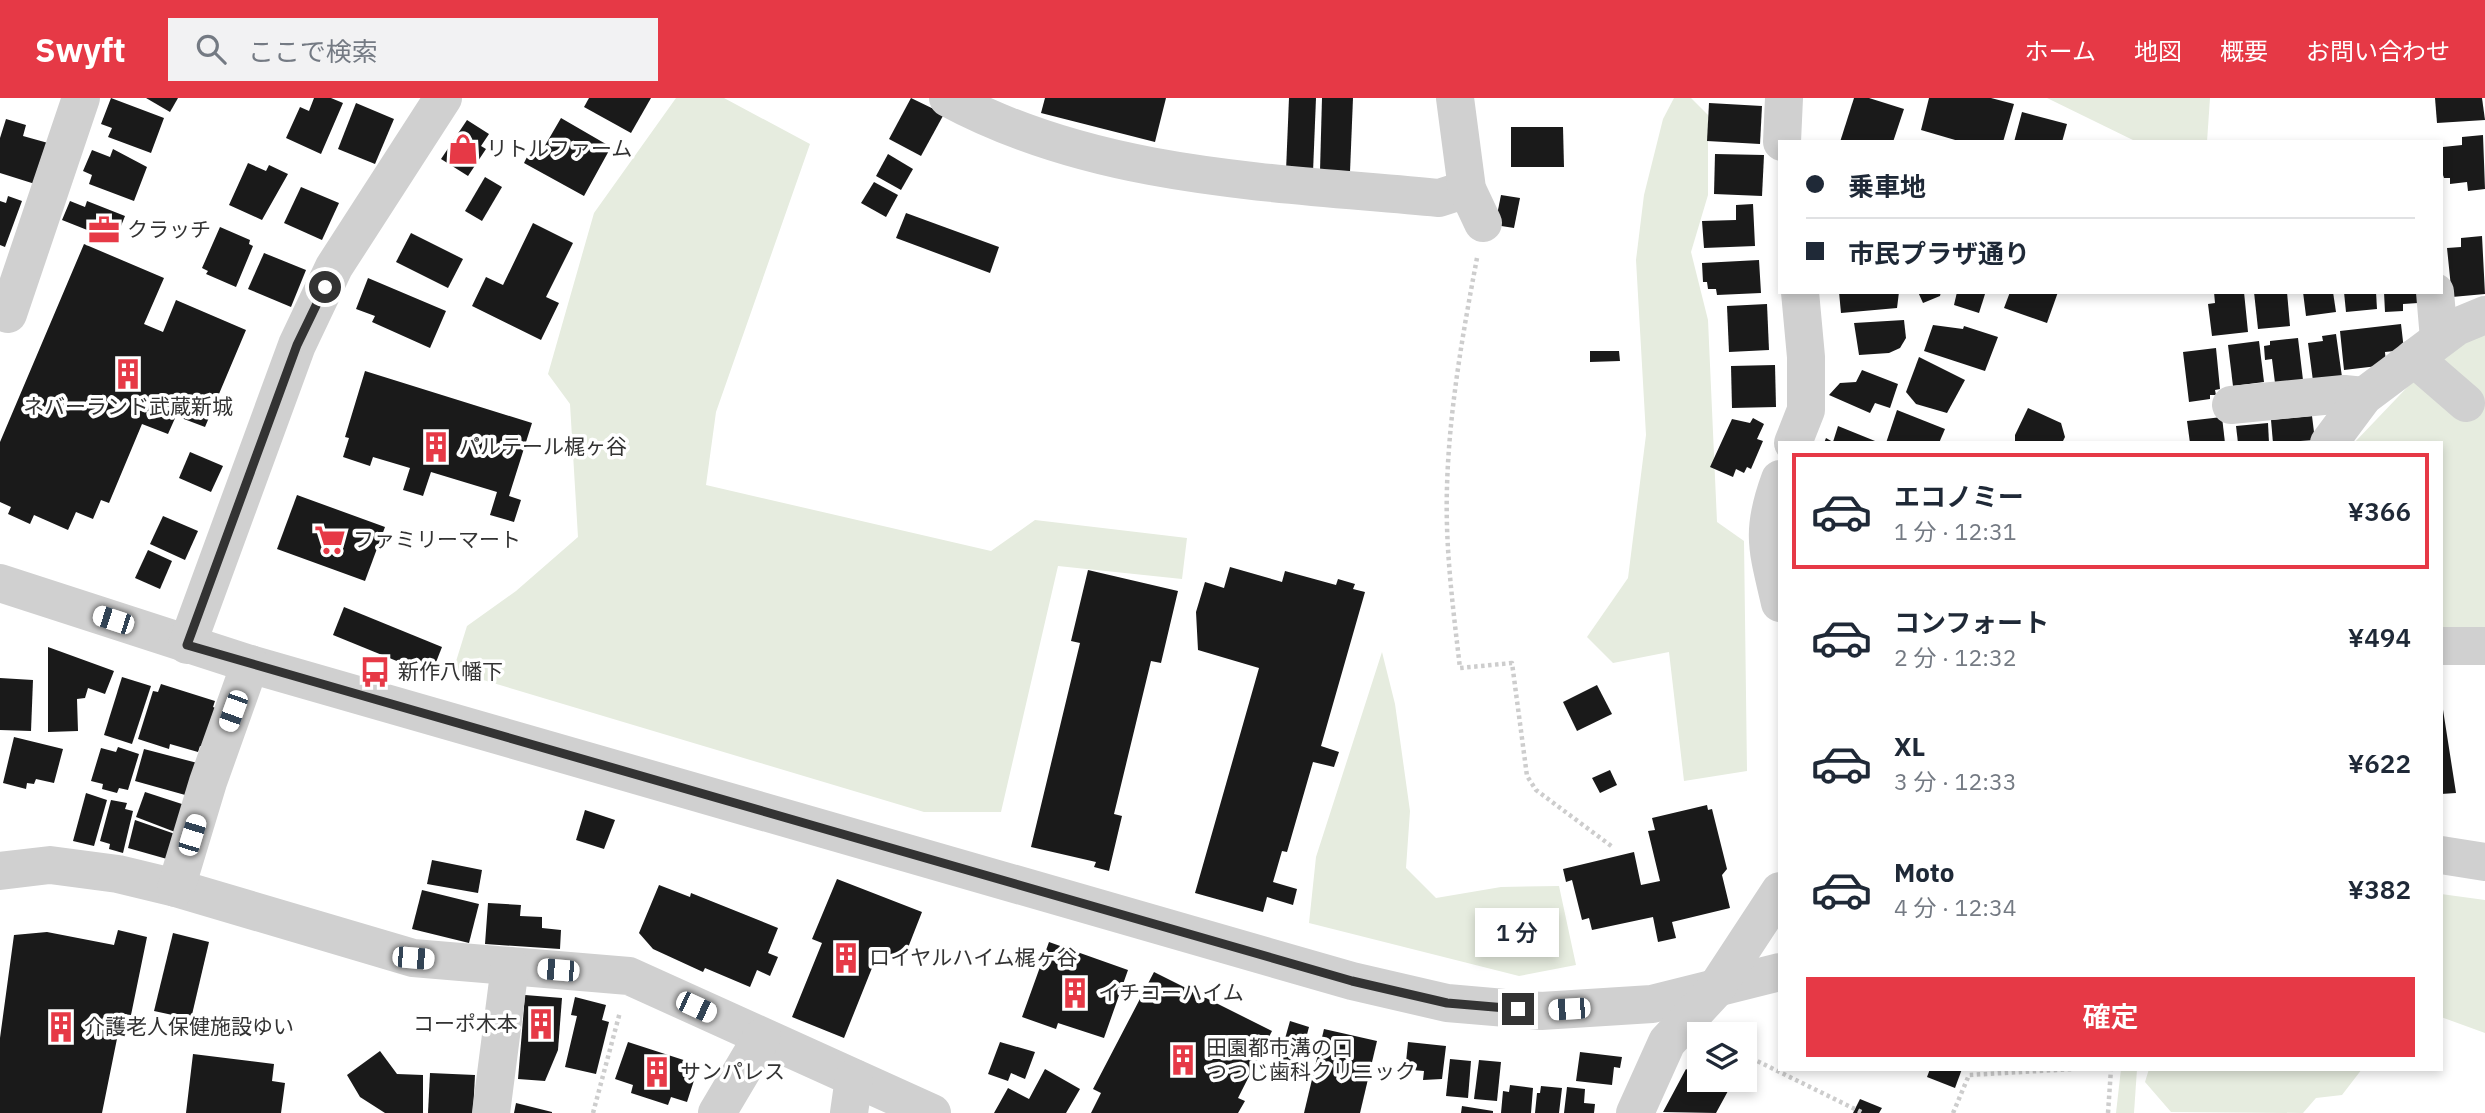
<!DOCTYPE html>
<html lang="ja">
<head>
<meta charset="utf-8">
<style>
	:root { --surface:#fff; --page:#f2f2f3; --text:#1f2937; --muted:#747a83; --line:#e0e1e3; --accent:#e63946 }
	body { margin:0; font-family:"IBM Plex Sans","Noto Sans JP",sans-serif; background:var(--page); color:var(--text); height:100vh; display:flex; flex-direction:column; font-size:26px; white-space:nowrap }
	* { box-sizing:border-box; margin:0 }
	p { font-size:23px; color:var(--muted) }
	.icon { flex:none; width:38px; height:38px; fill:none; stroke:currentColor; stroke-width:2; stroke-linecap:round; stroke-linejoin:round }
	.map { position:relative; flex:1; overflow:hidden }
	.panel { position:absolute; left:1778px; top:343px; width:665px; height:630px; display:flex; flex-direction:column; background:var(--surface); border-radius:0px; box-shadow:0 4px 10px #0003 }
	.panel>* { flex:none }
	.guide { position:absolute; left:1778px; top:42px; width:665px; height:154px; border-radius:0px; box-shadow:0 4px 10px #0003; display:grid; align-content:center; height:154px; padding:0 28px; background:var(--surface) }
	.controls { position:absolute; left:1687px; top:924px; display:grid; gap:14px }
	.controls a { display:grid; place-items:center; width:70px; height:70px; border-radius:0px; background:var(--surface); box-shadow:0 4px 10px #0003; font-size:35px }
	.end { position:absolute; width:32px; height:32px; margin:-16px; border:9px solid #333; background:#fff; box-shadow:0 0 0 4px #fff }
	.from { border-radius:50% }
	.bubble { position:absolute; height:49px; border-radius:0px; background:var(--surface); box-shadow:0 4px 10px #0003; font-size:23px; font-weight:600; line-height:49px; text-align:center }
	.car { position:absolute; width:21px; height:42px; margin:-21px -10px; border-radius:9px; box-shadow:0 0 5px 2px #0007; background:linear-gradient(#fff 24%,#345 0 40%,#fff 0 76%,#345 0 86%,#fff 0) }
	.guide b { display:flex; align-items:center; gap:24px; height:66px; font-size:26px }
	.guide b+b { border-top:2px solid var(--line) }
	.guide i { width:18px; height:18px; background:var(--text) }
	ul { padding:12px 0 0; list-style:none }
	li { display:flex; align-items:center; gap:21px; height:116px; margin:0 14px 10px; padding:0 14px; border:4px solid transparent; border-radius:0px }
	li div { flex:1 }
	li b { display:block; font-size:26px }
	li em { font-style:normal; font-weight:600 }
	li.current { border-color:var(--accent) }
	li>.icon { width:63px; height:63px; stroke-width:1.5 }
	.cta { display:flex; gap:14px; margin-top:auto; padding:14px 28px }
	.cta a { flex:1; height:80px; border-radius:0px; background:var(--accent); color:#fff; font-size:28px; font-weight:600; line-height:80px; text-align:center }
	header { display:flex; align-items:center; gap:42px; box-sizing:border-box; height:98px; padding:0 35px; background:var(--accent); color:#fff }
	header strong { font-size:33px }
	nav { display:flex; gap:38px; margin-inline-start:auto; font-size:24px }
	.search { width:490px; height:63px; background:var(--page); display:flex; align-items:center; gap:18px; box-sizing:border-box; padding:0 24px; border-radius:0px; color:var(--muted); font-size:26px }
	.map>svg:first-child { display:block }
	.green { fill:#e6ecdf }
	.building { fill:#1a1a1a }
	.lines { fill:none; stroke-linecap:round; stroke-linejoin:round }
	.path { stroke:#cdcdcd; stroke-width:4.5; stroke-dasharray:3.5 3.5; stroke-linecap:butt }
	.minor { stroke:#d0d0d0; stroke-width:38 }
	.route { stroke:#333; stroke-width:9 }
	.labels { text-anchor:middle; stroke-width:7; stroke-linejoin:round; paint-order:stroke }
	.poi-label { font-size:21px; fill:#333; stroke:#fff; text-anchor:start }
</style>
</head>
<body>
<header>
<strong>Swyft</strong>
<div class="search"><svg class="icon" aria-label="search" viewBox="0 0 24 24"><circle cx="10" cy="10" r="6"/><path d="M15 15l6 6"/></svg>ここで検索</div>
<nav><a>ホーム</a><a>地図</a><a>概要</a><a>お問い合わせ</a></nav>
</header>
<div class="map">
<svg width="2485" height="1015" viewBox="0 0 2485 1015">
	<rect width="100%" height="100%" fill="#fff"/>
	<g class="green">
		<path d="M676 0H724L810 46 716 314 706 387 991 453 1035 422 1187 440 1182 481 1058 468 1001 714H924L453 573 467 528 516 493 578 439 570 306 548 276 594 115Z"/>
		<path d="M1674 0H1691L1708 17V97L1691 154 1708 222 1717 424 1744 443 1747 673 1684 683 1669 554 1613 565 1587 539 1628 480 1646 337 1636 162 1644 97 1663 21Z"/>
		<path d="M2047 0H2210L2207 44H2137Z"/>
		<path d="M2485 224V537L2441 538V345H2354L2459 235Z"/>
		<path d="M1382 554 1395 606 1410 713 1406 770 1436 800 1501 789 1559 788 1576 867 1519 878 1309 825 1316 759Z"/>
		<path d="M2441 796 2485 802V935L2441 919Z"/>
		<path d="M2121 971H2137L2134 1015H2116Z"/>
		<path d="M2149 971H2362L2342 997 2316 1000 2303 1015 2171 1014 2145 984Z"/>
	</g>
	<g class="building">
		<path d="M111 0 164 20 151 55 108 39 112 30 101 26Z"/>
		<path d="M146 0H178L170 14Z"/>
		<path d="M314 0H331L343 5 321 56 286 40 300 9 309 13Z"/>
		<path d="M589 0H651L631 35 584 9Z"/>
		<path d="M911 0 944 16 921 58 889 41Z"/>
		<path d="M1045 0H1166L1155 44 1041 15Z"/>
		<path d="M1289 0H1316L1313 74 1286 73Z"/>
		<path d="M1322 0H1353L1350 74 1320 73Z"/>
		<path d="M1854 0H1869L1904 11 1893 44H1840Z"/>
		<path d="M1929 0H1991L2014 6 2003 44H1962L1921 32Z"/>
		<path d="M2435 0H2482L2485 22 2437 25Z"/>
		<path d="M356 5 394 21 375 66 338 51Z"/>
		<path d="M1709 5 1762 8 1760 46 1707 43Z"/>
		<path d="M2022 14 2067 26 2062 44H2014Z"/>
		<path d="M561 20 611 49 584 98 524 65 534 45 543 51Z"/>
		<path d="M6 21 26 27 23 38 48 45 35 86 0 75V40Z"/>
		<path d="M467 22 489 36 481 48 486 51 468 78 441 61Z"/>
		<path d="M1511 29H1563L1564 69H1511Z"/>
		<path d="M2483 37 2485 91 2468 93 2467 84 2450 86V80H2444L2441 71 2443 49 2462 47V39Z"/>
		<path d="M113 51 147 69 134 103 89 86 92 77 83 73 92 52 110 59Z"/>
		<path d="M888 56 913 71 901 92 876 78Z"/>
		<path d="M1715 56 1764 57 1762 98 1714 96Z"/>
		<path d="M248 65 266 73 269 67 288 76 262 122 229 107Z"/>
		<path d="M485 79 502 89 482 123 465 113Z"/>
		<path d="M874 84 898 97 886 119 861 105Z"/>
		<path d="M301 89 339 105 322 142 284 125Z"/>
		<path d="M1501 97 1520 100 1514 130 1495 127Z"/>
		<path d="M8 98 22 103 5 149 0 147V103L6 105Z"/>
		<path d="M70 103 85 109 87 103 125 118 115 143 62 122Z"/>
		<path d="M1753 106 1755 148 1704 150 1702 123 1736 122V107Z"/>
		<path d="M906 115 999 149 990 175 896 140Z"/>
		<path d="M533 125 573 145 546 199 559 205 541 242 472 208 486 179 503 187Z"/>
		<path d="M220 129 250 142 249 146 253 148 236 189 206 176 208 173 202 170Z"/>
		<path d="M411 135 463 161 448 190 396 164Z"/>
		<path d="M2482 138 2485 196 2452 199 2447 150 2461 149V140Z"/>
		<path d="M84 146 164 180 144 226 163 234 176 202 246 232 205 329 176 318 168 336 142 326 109 405 101 402 93 421 76 414 68 432 34 417 30 426 8 416 11 409 0 404V344Z"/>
		<path d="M264 155 306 172 291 209 248 191Z"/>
		<path d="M1759 162 1761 195 1717 197 1716 191H1708L1707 184H1703L1702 165Z"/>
		<path d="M368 180 446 213 430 250 372 224 375 218 356 211Z"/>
		<path d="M1839 194H1899L1897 210 1841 215Z"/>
		<path d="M1918 194H1941L1940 198 1923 205Z"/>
		<path d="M1957 194 1985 196 1979 215 1954 207Z"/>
		<path d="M2010 194H2058L2047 225 2004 210Z"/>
		<path d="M2214 194H2244L2248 234 2212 238 2208 206 2215 205Z"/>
		<path d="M2254 194H2287L2290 228 2258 231Z"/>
		<path d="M2303 194H2333L2336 214 2306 218Z"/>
		<path d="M2344 194H2376L2377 211 2346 214Z"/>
		<path d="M2384 194H2418V205L2403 206V213L2385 214Z"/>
		<path d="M1767 206 1769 252 1729 254 1727 208Z"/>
		<path d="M1904 222 1906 240 1900 250 1889 255 1859 257 1854 225Z"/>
		<path d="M2401 226 2404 252 2385 254 2386 267 2344 272 2340 233Z"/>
		<path d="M1933 227 1963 231 1964 228 1998 239 1985 273 1924 253Z"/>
		<path d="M2336 236 2342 279 2313 283 2308 245 2323 243 2322 238Z"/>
		<path d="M2298 240 2303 282 2275 285 2272 261 2265 262 2264 248 2270 247V243Z"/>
		<path d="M2259 243 2264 284 2233 288 2228 247Z"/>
		<path d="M2216 250 2220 291 2215 292 2216 297H2210V301L2189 304 2183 254Z"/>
		<path d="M1590 253H1619L1620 263 1590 264Z"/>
		<path d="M1919 259 1965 282 1947 315 1916 306 1906 294Z"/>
		<path d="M1775 267 1776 309 1732 310 1731 268Z"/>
		<path d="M1862 272 1898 286 1890 310 1875 305 1870 315 1829 297 1840 285 1856 284Z"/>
		<path d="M365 273 532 325 509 398 521 402 514 424 490 417 497 394 431 374 423 398 420 397 403 392 410 370 373 359 370 368 343 359 349 340 345 339Z"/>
		<path d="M2028 310 2061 325 2065 339 2062 345H2015V337Z"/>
		<path d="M1897 312 1945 331 1939 345H1886Z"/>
		<path d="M2312 318 2315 342 2273 345 2271 322Z"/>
		<path d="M2222 319 2225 345H2190L2187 323Z"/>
		<path d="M1753 320 1764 326 1757 341 1763 343 1751 371 1747 369 1744 375 1736 371 1733 379 1710 369 1732 321 1750 325Z"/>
		<path d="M2268 325 2269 345H2238L2236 328Z"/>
		<path d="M1838 328 1880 345H1824L1826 340 1833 344Z"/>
		<path d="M190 354 223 368 211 394 179 380Z"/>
		<path d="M297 397 385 429 365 483 277 451Z"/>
		<path d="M163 418 198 433 185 462 150 446Z"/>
		<path d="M148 452 172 463 160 491 135 480Z"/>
		<path d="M1230 469 1282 484 1285 473 1336 487 1338 481 1355 486 1353 491 1365 494 1321 648 1339 654 1334 669 1313 664 1287 754 1282 753 1273 784 1297 791 1293 807 1267 799 1263 814 1195 795 1259 570 1198 552 1196 514 1205 484 1224 490Z"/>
		<path d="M1088 472 1178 493 1161 565 1151 563 1114 716 1122 718 1109 773 1094 769 1096 764 1031 749 1080 545 1071 543Z"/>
		<path d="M344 509 442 549 431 577 333 537Z"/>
		<path d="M48 549 114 573 105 596 88 590 85 600 77 601 78 633 48 634Z"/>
		<path d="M122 579 151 588 132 646 104 637Z"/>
		<path d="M0 580 33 582 31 633 0 632Z"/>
		<path d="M161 586 215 603 213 609 218 611 205 650 200 648 198 654 170 646 169 651 138 641 153 593 158 594Z"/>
		<path d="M1597 587 1612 616 1577 633 1563 604Z"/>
		<path d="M2441 599 2456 695 2441 696Z"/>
		<path d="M14 639 63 651 54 685 36 681 34 686 27 685 26 691 3 685Z"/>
		<path d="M118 649 139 656 128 692 119 690 117 695 102 691 103 686 91 683 101 650 116 654Z"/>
		<path d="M144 651 205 667 196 700 135 683Z"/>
		<path d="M1610 672 1617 687 1600 695 1592 680Z"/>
		<path d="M145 694 185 707 175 734 136 719Z"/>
		<path d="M86 695 107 702 94 748 73 743Z"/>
		<path d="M111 702 127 705 125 711 133 713 123 755 109 751 110 746 100 743Z"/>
		<path d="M1707 707 1708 712 1712 711 1727 771 1722 777 1730 810 1672 824 1676 840 1658 844 1653 819 1592 832 1589 820 1582 822 1572 782 1566 784 1563 771 1634 754 1641 787 1660 783 1648 733 1655 732 1652 720Z"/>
		<path d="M585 712 615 722 604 751 576 742Z"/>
		<path d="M135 722 175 736 167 761 128 750Z"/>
		<path d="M432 762 482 772 478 795 427 786Z"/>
		<path d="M837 781 922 814 902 865 878 855 844 940 792 919 822 845 812 841Z"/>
		<path d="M659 787 690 799 691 795 778 830 768 855 778 859 770 878 757 872 750 889 705 870 703 874 653 851 639 835Z"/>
		<path d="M422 792 479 806 469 845 412 831Z"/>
		<path d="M488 805 521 807 520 818 542 819V830L561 832 560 851 485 846Z"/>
		<path d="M118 832 147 839 131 917 122 916 102 1015H0V940L14 837 47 834 114 847Z"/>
		<path d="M173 835 209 844 191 921 154 913Z"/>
		<path d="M1049 844 1128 872 1104 940 1058 925 1056 931 1022 919Z"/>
		<path d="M1154 874 1272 933 1238 1000 1245 1003 1238 1015H1091L1101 995 1093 991Z"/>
		<path d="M525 897 562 900 558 952 545 983 518 981Z"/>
		<path d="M575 899 606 907 602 922 609 924 596 976 565 969 577 918 571 917Z"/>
		<path d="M1290 923 1309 929 1297 974 1277 969Z"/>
		<path d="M1324 931 1377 943 1360 1015H1304Z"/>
		<path d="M628 944 699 967 687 1004 671 999 668 1007 631 995 633 987 615 981Z"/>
		<path d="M1000 944 1035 954 1025 981 1011 975 1008 983 988 976Z"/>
		<path d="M1408 944 1446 948 1442 981 1423 982 1424 973 1412 972 1413 965 1406 964Z"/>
		<path d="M380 953 397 976 423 977V1015H385L360 999 347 977Z"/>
		<path d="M1580 954 1622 959 1620 970 1614 969 1612 987 1576 983Z"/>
		<path d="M193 956 274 966 272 983 285 985 281 1015H186Z"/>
		<path d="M1450 961 1471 963 1468 1000 1446 998Z"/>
		<path d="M1479 962 1501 964 1497 1003 1474 1001Z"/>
		<path d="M1045 971 1080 991 1066 1015H994L1008 990 1029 1001Z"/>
		<path d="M1686 971 1699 978V982L1728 993 1716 1015 1663 1014Z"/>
		<path d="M1930 971H1962L1955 990 1927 979Z"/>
		<path d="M430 975 475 977 473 1015H428Z"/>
		<path d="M1510 987 1533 990 1531 1015H1501L1503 993 1509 994Z"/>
		<path d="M1541 988 1562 990 1559 1015H1535L1537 995H1540Z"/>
		<path d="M1567 989 1585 991 1584 1005 1595 1006 1594 1015H1564Z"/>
		<path d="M1860 1001 1882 1010 1879 1015H1853Z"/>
		<path d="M516 1005 552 1014V1015H514Z"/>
		<path d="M1462 1008 1493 1013V1015H1461Z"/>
	</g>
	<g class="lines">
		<g class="path">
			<path d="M1477 160C1463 234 1449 313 1447 389 1445 449 1453 510 1460 570L1512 565 1527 678 1536 692 1614 750"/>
			<path d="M1745 957 1863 1015"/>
			<path d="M593 1015 620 914"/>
			<path d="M1953 1015 1969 977 2074 971"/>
			<path d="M2108 1015 2111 971"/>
		</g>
		<g class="minor">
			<path d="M948 0C1098 81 1273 84 1439 100L1467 91"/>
			<path d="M1455 0 1467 91 1483 125"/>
			<path d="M1782 44 1784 0"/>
			<path d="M2435 194 2439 241"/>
			<path d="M8 216 81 0"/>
			<path d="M2414 260 2466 305"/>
			<path d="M2231 307 2344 296 2364 298"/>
			<path d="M1793 345 1806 312V259L1800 194"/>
			<path d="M2329 345 2364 298 2456 229 2485 217"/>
			<path d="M1780 381C1760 435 1768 452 1780 505"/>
			<path d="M0 485 250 566 1352 883 1447 905 1541 913 1652 906 1780 874"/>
			<path d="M187 547 297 247 334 169 443 0"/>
			<path d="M2441 548H2485"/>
			<path d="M2441 757 2485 764"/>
			<path d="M0 773 50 767 118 776 176 790 413 860 629 878 932 1015"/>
			<path d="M176 790 208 684 250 566"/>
			<path d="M491 1015 510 868"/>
			<path d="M717 1015 762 939"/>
			<path d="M849 1015 854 980"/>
			<path d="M1635 1015 1667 944 1715 892 1780 793"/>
		</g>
	</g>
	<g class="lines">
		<path class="route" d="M325 189 297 247 187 547 1352 883 1447 905 1518 911"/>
	</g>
	<defs>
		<symbol id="shop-bare" viewBox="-9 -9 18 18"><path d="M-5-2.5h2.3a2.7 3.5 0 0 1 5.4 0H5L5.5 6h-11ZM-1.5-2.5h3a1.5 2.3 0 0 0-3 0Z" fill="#e63946" stroke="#fff" stroke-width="2.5" paint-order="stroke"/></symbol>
		<symbol id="office-bare" viewBox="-9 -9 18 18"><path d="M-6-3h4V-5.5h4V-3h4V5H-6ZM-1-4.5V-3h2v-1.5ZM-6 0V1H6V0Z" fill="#e63946" stroke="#fff" stroke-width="2.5" paint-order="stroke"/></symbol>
		<symbol id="building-bare" viewBox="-9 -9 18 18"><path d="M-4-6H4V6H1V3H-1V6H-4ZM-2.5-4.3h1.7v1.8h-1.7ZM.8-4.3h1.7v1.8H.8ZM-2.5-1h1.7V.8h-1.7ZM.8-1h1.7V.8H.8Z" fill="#e63946" stroke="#fff" stroke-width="2.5" paint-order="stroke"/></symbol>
		<symbol id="supermarket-bare" viewBox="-9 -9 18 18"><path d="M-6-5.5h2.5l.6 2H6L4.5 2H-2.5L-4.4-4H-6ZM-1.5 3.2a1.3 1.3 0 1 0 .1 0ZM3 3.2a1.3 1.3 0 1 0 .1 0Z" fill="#e63946" stroke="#fff" stroke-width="2.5" paint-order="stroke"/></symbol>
		<symbol id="bus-bare" viewBox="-9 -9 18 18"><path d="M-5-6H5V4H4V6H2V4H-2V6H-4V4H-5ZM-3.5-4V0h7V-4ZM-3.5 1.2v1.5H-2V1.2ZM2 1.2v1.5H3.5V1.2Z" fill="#e63946" stroke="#fff" stroke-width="2.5" paint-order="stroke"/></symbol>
	</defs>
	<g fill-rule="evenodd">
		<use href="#shop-bare" x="441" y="29" width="44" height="44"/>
		<use href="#office-bare" x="82" y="110" width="44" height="44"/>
		<use href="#building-bare" x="106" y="254" width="44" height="44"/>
		<use href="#building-bare" x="414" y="327" width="44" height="44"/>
		<use href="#supermarket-bare" x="308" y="420" width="44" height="44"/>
		<use href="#bus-bare" x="353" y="552" width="44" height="44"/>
		<use href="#building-bare" x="824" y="838" width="44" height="44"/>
		<use href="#building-bare" x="1053" y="873" width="44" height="44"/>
		<use href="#building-bare" x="519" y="904" width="44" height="44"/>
		<use href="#building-bare" x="39" y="907" width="44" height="44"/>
		<use href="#building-bare" x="1161" y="940" width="44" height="44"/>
		<use href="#building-bare" x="635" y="952" width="44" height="44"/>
	</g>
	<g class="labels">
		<g class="poi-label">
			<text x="486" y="58">リトルファーム</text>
			<text x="127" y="139">クラッチ</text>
			<text x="128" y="316" text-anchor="middle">ネバーランド武蔵新城</text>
			<text x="459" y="356">パルテール梶ヶ谷</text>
			<text x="353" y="449">ファミリーマート</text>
			<text x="398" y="581">新作八幡下</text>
			<text x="869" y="867">ロイヤルハイム梶ヶ谷</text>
			<text x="1098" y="902">イチコーハイム</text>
			<text x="518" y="933" text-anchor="end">コーポ木本</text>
			<text x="84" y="936">介護老人保健施設ゆい</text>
			<text x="1206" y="957">田園都市溝の口<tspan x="1206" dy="24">つつじ歯科クリニック</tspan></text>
			<text x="680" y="981">サンパレス</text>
		</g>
	</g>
</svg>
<div class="controls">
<a><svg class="icon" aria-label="layers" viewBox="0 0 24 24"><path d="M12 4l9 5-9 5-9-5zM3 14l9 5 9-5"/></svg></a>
</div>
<i class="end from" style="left:325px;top:189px"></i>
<i class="end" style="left:1518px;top:911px"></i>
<div class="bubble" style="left:1475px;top:810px;width:84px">1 分</div>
<i class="car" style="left:113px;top:522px;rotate:288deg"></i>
<i class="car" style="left:233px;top:613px;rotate:200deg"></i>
<i class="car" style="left:192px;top:737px;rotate:17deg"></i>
<i class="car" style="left:413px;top:860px;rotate:95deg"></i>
<i class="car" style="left:558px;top:872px;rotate:275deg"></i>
<i class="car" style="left:696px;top:909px;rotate:115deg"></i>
<i class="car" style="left:1569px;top:911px;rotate:266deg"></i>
<div class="guide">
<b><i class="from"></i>乗車地</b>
<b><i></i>市民プラザ通り</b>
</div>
<section class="panel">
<ul>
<li class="current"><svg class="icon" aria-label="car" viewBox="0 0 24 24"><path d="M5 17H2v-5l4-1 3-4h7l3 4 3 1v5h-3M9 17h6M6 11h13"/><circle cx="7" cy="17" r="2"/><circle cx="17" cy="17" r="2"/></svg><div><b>エコノミー</b><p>1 分 · 12:31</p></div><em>¥366</em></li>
<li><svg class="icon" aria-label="car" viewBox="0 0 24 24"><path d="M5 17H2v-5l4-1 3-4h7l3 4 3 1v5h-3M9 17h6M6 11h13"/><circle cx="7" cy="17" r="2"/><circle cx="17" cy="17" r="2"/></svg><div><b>コンフォート</b><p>2 分 · 12:32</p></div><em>¥494</em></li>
<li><svg class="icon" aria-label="car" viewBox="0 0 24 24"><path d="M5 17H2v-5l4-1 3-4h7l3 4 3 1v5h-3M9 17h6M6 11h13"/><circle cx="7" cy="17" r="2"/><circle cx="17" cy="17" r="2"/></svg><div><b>XL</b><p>3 分 · 12:33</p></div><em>¥622</em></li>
<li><svg class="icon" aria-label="car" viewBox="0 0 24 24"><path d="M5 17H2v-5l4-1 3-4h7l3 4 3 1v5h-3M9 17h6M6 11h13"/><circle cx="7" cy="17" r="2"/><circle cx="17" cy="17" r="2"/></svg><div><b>Moto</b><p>4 分 · 12:34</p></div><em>¥382</em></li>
</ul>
<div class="cta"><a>確定</a></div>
</section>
</div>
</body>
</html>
